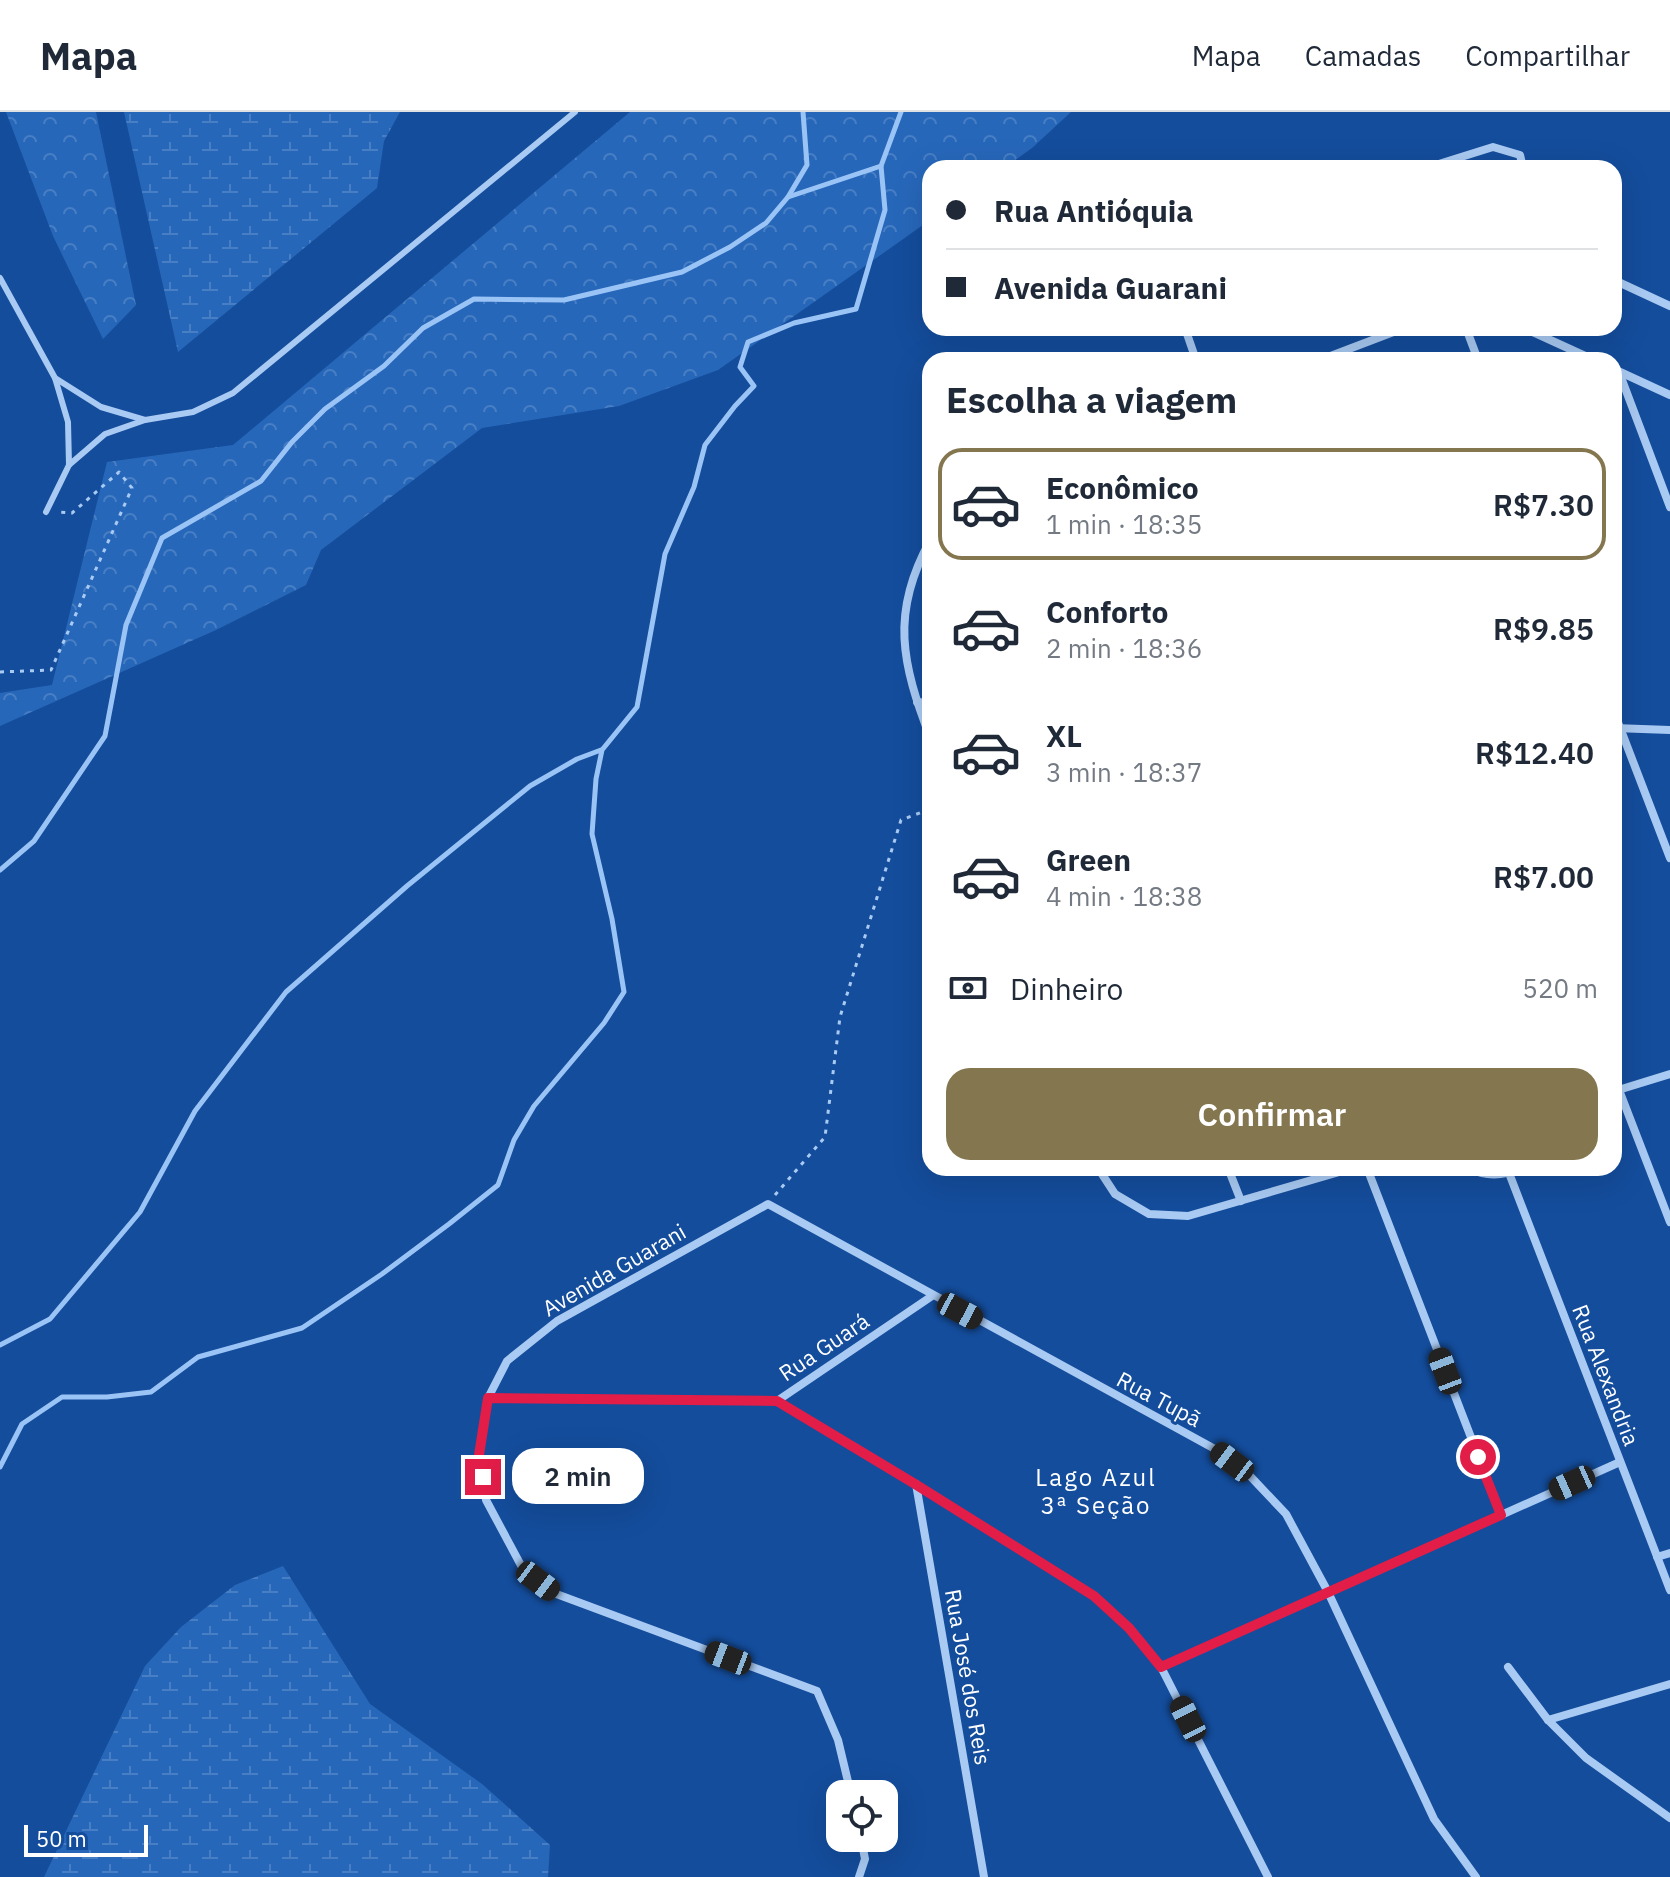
<!DOCTYPE html>
<html lang="pt">
<head>
<meta charset="utf-8">
<style>
	:root { --surface:#fff; --page:#f2f2f3; --text:#1f2937; --muted:#747a83; --line:#e0e1e3; --accent:#84774f }
	body { margin:0; font-family:"IBM Plex Sans",sans-serif; background:var(--page); color:var(--text); height:100vh; display:flex; flex-direction:column; font-size:30px; white-space:nowrap }
	* { box-sizing:border-box; margin:0 }
	p { font-size:26px; color:var(--muted) }
	.icon { flex:none; width:44px; height:44px; fill:none; stroke:currentColor; stroke-width:2; stroke-linecap:round; stroke-linejoin:round }
	.map { position:relative; flex:1; overflow:hidden }
	.side { position:absolute; left:922px; top:240px; width:700px; height:824px; display:flex; flex-direction:column; background:var(--surface); border-radius:24px; box-shadow:0 8px 32px #0002 }
	.side>* { flex:none }
	.guide { position:absolute; left:922px; top:48px; width:700px; height:176px; border-radius:24px; box-shadow:0 8px 32px #0002; display:grid; align-content:center; height:176px; padding:0 24px; background:var(--surface) }
	.controls { position:absolute; left:826px; top:1668px; display:grid; gap:16px }
	.controls a { display:grid; place-items:center; width:72px; height:72px; border-radius:16px; background:var(--surface); box-shadow:0 8px 32px #0002; font-size:40px }
	.scale { position:absolute; left:24px; bottom:20px; width:124px; box-sizing:border-box; padding-left:8px; border:4px solid #fff; border-top:0; font-size:22px; line-height:28px; white-space:nowrap; color:#fff; -webkit-text-stroke:6px #144d9c; paint-order:stroke }
	.end { position:absolute; width:36px; height:36px; margin:-18px; border:10px solid #e11d48; background:#fff; box-shadow:0 0 0 4px #fff }
	.from { border-radius:50% }
	.bubble { position:absolute; height:56px; border-radius:24px; background:var(--surface); box-shadow:0 8px 32px #0002; font-size:26px; font-weight:600; line-height:56px; text-align:center }
	.car { position:absolute; width:24px; height:48px; margin:-24px -12px; border-radius:10px; box-shadow:0 0 6px 2px #0007; background:linear-gradient(#222 24%,#8ab4d8 0 40%,#222 0 76%,#8ab4d8 0 86%,#222 0) }
	.guide b { display:flex; align-items:center; gap:28px; height:76px; font-size:30px }
	.guide b+b { border-top:2px solid var(--line) }
	.guide i { width:20px; height:20px; background:var(--text) }
	ul { padding:0; list-style:none }
	li { display:flex; align-items:center; gap:24px; height:112px; margin:0 16px 12px; padding:0 8px; border:4px solid transparent; border-radius:24px }
	li div { flex:1 }
	li b { display:block; font-size:30px }
	li em { font-style:normal; font-weight:600 }
	li.on { border-color:var(--accent) }
	li>.icon { width:72px; height:72px; stroke-width:1.5 }
	h2 { padding:0 24px; font-size:36px; line-height:96px }
	.pay { display:flex; align-items:center; gap:20px; height:88px; padding:0 24px; font-size:30px }
	.pay p { margin-inline-start:auto }
	.primary-button { display:flex; gap:16px; margin-top:auto; padding:16px 24px }
	.primary-button a { flex:1; height:92px; border-radius:24px; background:var(--accent); color:#fff; font-size:32px; font-weight:600; line-height:92px; text-align:center }
	header { display:flex; align-items:center; gap:48px; box-sizing:border-box; height:112px; padding:0 40px; background:var(--surface); border-bottom:2px solid var(--line) }
	header strong { font-size:38px }
	nav { display:flex; gap:44px; margin-inline-start:auto; font-size:28px }
	.map>svg:first-child { display:block }
	.forest { fill:url(#forest-crowns) }
	.wetland { fill:url(#wetland-marsh) }
	.lines { fill:none; stroke-linecap:round; stroke-linejoin:round }
	.stream { stroke:#9bc4f6; stroke-width:5 }
	.path { stroke:#a9caf3; stroke-width:3; stroke-dasharray:4 6; stroke-linecap:butt }
	.lane { stroke:#a9caf3; stroke-width:6 }
	.street { stroke:#a9caf3; stroke-width:8 }
	.route { stroke:#e11d48; stroke-width:10 }
	.labels { text-anchor:middle; stroke-width:6; stroke-linejoin:round; paint-order:stroke }
	.street-label { font-size:22px; fill:#fff; stroke:#144d9c }
	.neighbourhood-label { font-size:24px; letter-spacing:2px; fill:#fff; stroke:#144d9c }
</style>
</head>
<body>
<header>
<strong>Mapa</strong>
<nav><a>Mapa</a><a>Camadas</a><a>Compartilhar</a></nav>
</header>
<div class="map">
<svg width="1670" height="1765" viewBox="0 0 1670 1765">
	<defs>
		<pattern id="forest-crowns" width="20" height="18" patternUnits="userSpaceOnUse" patternTransform="scale(2)"><rect width="20" height="18" fill="#2767ba"/><path d="M2 6a3 3 0 1 1 6 0M12 15a3 3 0 1 1 6 0" fill="none" stroke="#477ec4"/></pattern>
		<pattern id="wetland-marsh" width="20" height="14" patternUnits="userSpaceOnUse" patternTransform="scale(2)"><rect width="20" height="14" fill="#2767ba"/><path d="M1 5h8M5 5V1M11 12h8M15 12V8" fill="none" stroke="#477ec4"/></pattern>
	</defs>
	<rect width="100%" height="100%" fill="#144d9c"/>
	<g class="forest">
		<path d="M6 0H96L136 193 103 227 53 124Z"/>
		<path d="M630 0H1071L1032 36 1004 56H930V108L718 258 619 294 482 316 321 438 306 473 216 518 0 614V581L52 573 107 350 233 333Z"/>
	</g>
	<g class="wetland">
		<path d="M124 0H400L384 29 377 76 178 240Z"/>
		<path d="M283 1454 370 1592 482 1672 550 1733 548 1765H44L145 1554 181 1515 235 1473Z"/>
	</g>
	<g class="lines">
		<g class="stream">
			<path d="M788 85 807 53 803 0"/>
			<path d="M0 758 34 729 105 624 126 513 162 426 261 369 292 330 325 297 384 254 423 216 474 187 564 188 682 160 730 135 766 111 788 85 881 54 901 0"/>
			<path d="M0 1233 50 1207 140 1100 195 999 286 880 407 774 530 674 577 647 601 638"/>
			<path d="M0 1355 22 1312 62 1285H107L151 1280 198 1245 302 1216 382 1162 449 1112 498 1073 514 1028 534 994 604 911 624 880 612 807 592 722 596 667 602 638 637 595 665 442 694 375 705 333 735 294 754 274 740 255 748 230 794 211 856 197 885 98 881 54"/>
		</g>
		<g class="path">
			<path d="M0 560 51 558 132 376 119 360 72 401 57 400"/>
			<path d="M775 1083 825 1025 840 905 901 708 930 697"/>
		</g>
		<g class="lane">
			<path d="M0 166 55 266 101 295 145 308 193 300 233 281 575 0"/>
			<path d="M55 266 68 310 69 353 105 322 145 308"/>
			<path d="M46 400 69 353"/>
		</g>
		<g class="street">
			<path d="M1426 56 1493 35 1520 43 1523 56"/>
			<path d="M1614 168 1670 194"/>
			<path d="M1185 216 1196 248"/>
			<path d="M1466 216 1478 248"/>
			<path d="M1524 216 1594 248"/>
			<path d="M1320 248 1404 216"/>
			<path d="M1618 259 1670 283"/>
			<path d="M1619 260 1670 395"/>
			<path d="M930 429C890 501 902 552 930 625"/>
			<path d="M917 590 930 591"/>
			<path d="M1614 600 1670 746"/>
			<path d="M1614 616 1670 618"/>
			<path d="M1614 965 1670 1110"/>
			<path d="M1615 979 1670 962"/>
			<path d="M1098 1056 1115 1082 1149 1102 1188 1104 1353 1056"/>
			<path d="M1228 1056 1241 1089"/>
			<path d="M1367 1056 1501 1403"/>
			<path d="M1468 1056C1486 1065 1502 1065 1520 1056"/>
			<path d="M1509 1061 1670 1478"/>
			<path d="M488 1286 777 1289 932 1184"/>
			<path d="M777 1289 915 1372 1094 1484 1129 1516 1161 1555 1268 1765"/>
			<path d="M916 1372 984 1765"/>
			<path d="M1657 1445 1670 1441"/>
			<path d="M1161 1555 1620 1350"/>
			<path d="M1508 1555 1548 1608 1586 1646 1670 1706"/>
			<path d="M1548 1608 1670 1572"/>
			<path d="M851 1682 838 1628 817 1579 551 1480 524 1459 486 1388 479 1343 488 1286 507 1249 557 1209 768 1092 1213 1336 1251 1365 1286 1402 1328 1480 1434 1707 1476 1765"/>
			<path d="M859 1765 865 1747 861 1726"/>
		</g>
	</g>
	<g class="lines">
		<path class="route" d="M483 1365 479 1343 488 1286 777 1289 915 1372 1094 1484 1129 1516 1161 1555 1501 1403 1478 1345"/>
	</g>
	<g class="labels">
		<g class="street-label">
			<text transform="translate(614 1158) rotate(-30)" y="8">Avenida Guarani</text>
			<text transform="translate(824 1235) rotate(-34)" y="8">Rua Guará</text>
			<text transform="translate(1606 1263) rotate(69)" y="8">Rua Alexandria</text>
			<text transform="translate(1159 1287) rotate(28)" y="8">Rua Tupã</text>
			<text transform="translate(968 1565) rotate(80)" y="8">Rua José dos Reis</text>
		</g>
		<g class="neighbourhood-label">
			<text x="1096" y="1374">Lago Azul<tspan x="1096" dy="28">3ª Seção</tspan></text>
		</g>
	</g>
</svg>
<div class="controls">
<a><svg class="icon" aria-label="locate" viewBox="0 0 24 24"><circle cx="12" cy="12" r="6"/><path d="M12 2v4M12 18v4M2 12h4M18 12h4"/></svg></a>
</div>
<div class="scale">50 m</div>
<i class="end from" style="left:1478px;top:1345px"></i>
<i class="end" style="left:483px;top:1365px"></i>
<div class="bubble" style="left:512px;top:1336px;width:132px">2 min</div>
<i class="car" style="left:960px;top:1199px;rotate:118deg"></i>
<i class="car" style="left:1445px;top:1259px;rotate:339deg"></i>
<i class="car" style="left:1232px;top:1350px;rotate:307deg"></i>
<i class="car" style="left:1572px;top:1371px;rotate:246deg"></i>
<i class="car" style="left:538px;top:1469px;rotate:127deg"></i>
<i class="car" style="left:728px;top:1546px;rotate:291deg"></i>
<i class="car" style="left:1188px;top:1607px;rotate:333deg"></i>
<div class="guide">
<b><i class="from"></i>Rua Antióquia</b>
<b><i></i>Avenida Guarani</b>
</div>
<section class="side">
<h2>Escolha a viagem</h2>
<ul>
<li class="on"><svg class="icon" aria-label="car" viewBox="0 0 24 24"><path d="M5 17H2v-5l4-1 3-4h7l3 4 3 1v5h-3M9 17h6M6 11h13"/><circle cx="7" cy="17" r="2"/><circle cx="17" cy="17" r="2"/></svg><div><b>Econômico</b><p>1 min · 18:35</p></div><em>R$7.30</em></li>
<li><svg class="icon" aria-label="car" viewBox="0 0 24 24"><path d="M5 17H2v-5l4-1 3-4h7l3 4 3 1v5h-3M9 17h6M6 11h13"/><circle cx="7" cy="17" r="2"/><circle cx="17" cy="17" r="2"/></svg><div><b>Conforto</b><p>2 min · 18:36</p></div><em>R$9.85</em></li>
<li><svg class="icon" aria-label="car" viewBox="0 0 24 24"><path d="M5 17H2v-5l4-1 3-4h7l3 4 3 1v5h-3M9 17h6M6 11h13"/><circle cx="7" cy="17" r="2"/><circle cx="17" cy="17" r="2"/></svg><div><b>XL</b><p>3 min · 18:37</p></div><em>R$12.40</em></li>
<li><svg class="icon" aria-label="car" viewBox="0 0 24 24"><path d="M5 17H2v-5l4-1 3-4h7l3 4 3 1v5h-3M9 17h6M6 11h13"/><circle cx="7" cy="17" r="2"/><circle cx="17" cy="17" r="2"/></svg><div><b>Green</b><p>4 min · 18:38</p></div><em>R$7.00</em></li>
</ul>
<div class="pay"><svg class="icon" aria-label="cash" viewBox="0 0 24 24"><path d="M3 7h18v10H3z"/><circle cx="12" cy="12" r="2"/></svg>Dinheiro<p>520 m</p></div>
<div class="primary-button"><a>Confirmar</a></div>
</section>
</div>
</body>
</html>
